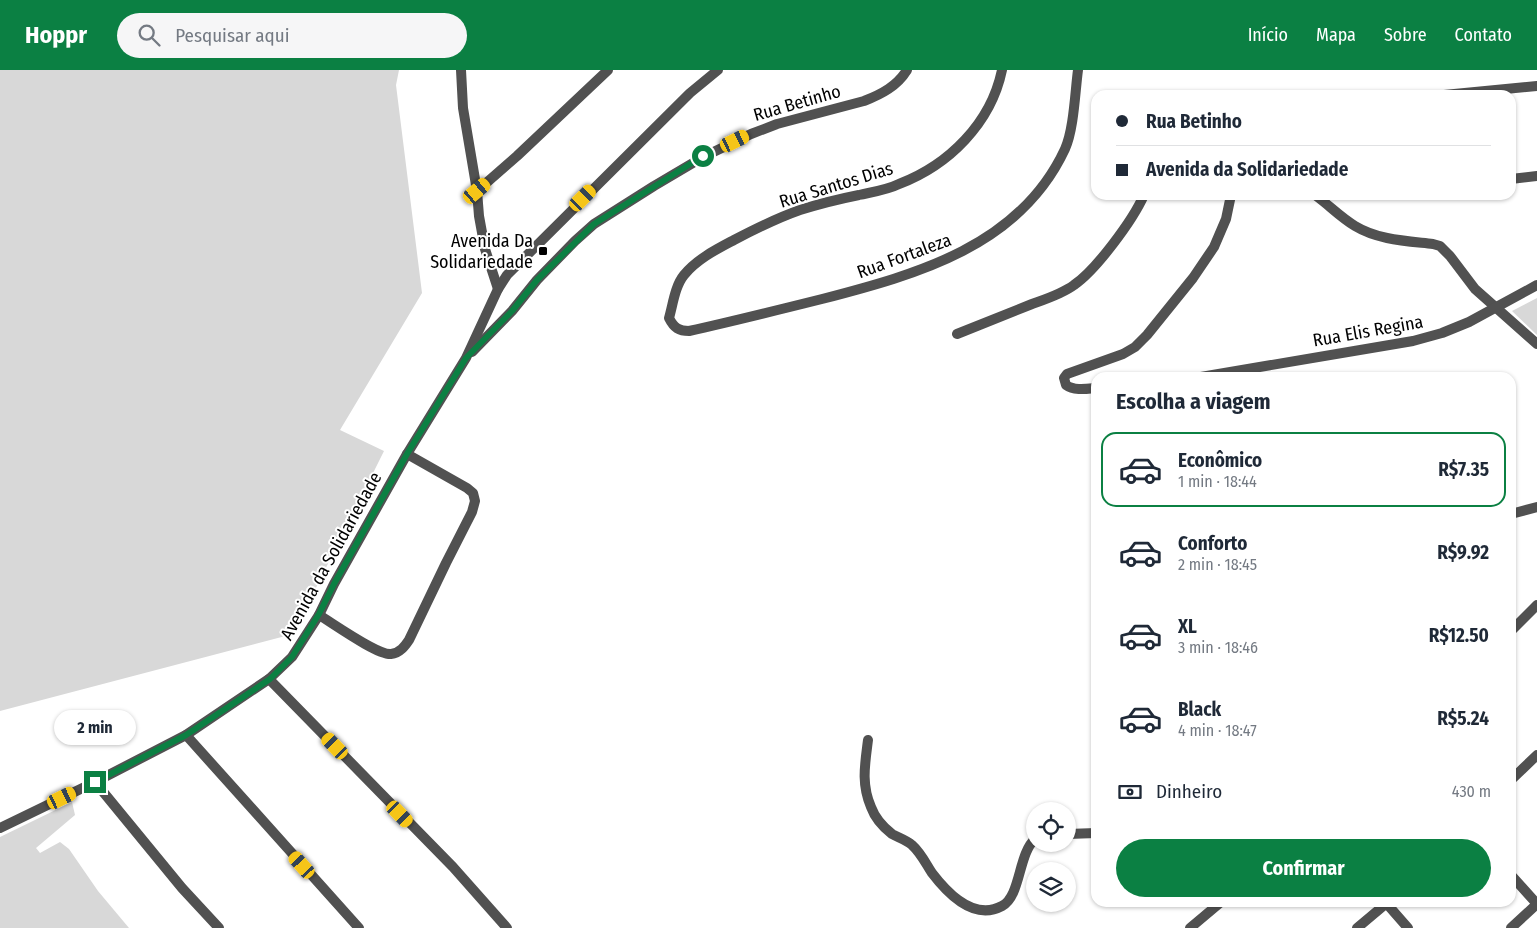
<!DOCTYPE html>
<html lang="pt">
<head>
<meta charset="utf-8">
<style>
	:root { --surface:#fff; --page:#f6f6f7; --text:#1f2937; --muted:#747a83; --line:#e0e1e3; --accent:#0b8043 }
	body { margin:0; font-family:"Fira Sans Condensed",sans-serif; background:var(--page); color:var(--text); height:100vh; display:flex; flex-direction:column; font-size:19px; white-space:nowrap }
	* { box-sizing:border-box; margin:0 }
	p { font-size:16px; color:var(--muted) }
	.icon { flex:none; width:28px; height:28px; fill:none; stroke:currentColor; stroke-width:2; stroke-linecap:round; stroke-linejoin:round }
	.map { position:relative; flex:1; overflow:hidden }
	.side { position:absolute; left:1091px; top:302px; width:425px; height:535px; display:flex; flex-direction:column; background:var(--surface); border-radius:15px; box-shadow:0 1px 4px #0004 }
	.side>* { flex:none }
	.banner { position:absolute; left:1091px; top:20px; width:425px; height:110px; border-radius:15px; box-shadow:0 1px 4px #0004; display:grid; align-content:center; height:110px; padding:0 25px; background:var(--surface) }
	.buttons { position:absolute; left:1026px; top:732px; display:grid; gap:10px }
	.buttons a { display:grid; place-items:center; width:50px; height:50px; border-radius:50%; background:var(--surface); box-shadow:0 1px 4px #0004; font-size:25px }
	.end { position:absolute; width:22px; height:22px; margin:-11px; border:6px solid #0b8043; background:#fff; box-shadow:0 0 0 2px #fff }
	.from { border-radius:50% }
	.bubble { position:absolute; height:35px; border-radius:18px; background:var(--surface); box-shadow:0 1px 4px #0004; font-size:16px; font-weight:700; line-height:35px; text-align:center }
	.car { position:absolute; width:15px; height:30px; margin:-15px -8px; border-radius:6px; box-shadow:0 0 4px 1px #0007; background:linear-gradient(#f5c518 24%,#345 0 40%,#f5c518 0 76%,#345 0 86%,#f5c518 0) }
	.banner b { display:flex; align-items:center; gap:18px; height:48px; font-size:19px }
	.banner b+b { border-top:1px solid var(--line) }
	.banner i { width:12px; height:12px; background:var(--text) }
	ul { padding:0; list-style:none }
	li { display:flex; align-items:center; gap:15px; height:75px; margin:0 10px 8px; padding:0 15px; border:2px solid transparent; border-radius:15px }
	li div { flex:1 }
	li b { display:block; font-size:19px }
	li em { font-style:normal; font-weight:700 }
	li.selected { border-color:var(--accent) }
	li>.icon { width:45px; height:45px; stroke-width:1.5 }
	h2 { padding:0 25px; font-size:22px; line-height:60px }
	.pay { display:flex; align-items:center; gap:12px; height:55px; padding:0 25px; font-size:19px }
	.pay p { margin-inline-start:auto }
	.button { display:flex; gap:10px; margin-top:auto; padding:10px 25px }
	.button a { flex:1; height:58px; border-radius:30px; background:var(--accent); color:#fff; font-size:20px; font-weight:700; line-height:58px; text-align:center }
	header { display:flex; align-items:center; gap:30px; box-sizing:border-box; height:70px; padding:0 25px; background:var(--accent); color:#fff }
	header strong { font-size:24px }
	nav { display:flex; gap:28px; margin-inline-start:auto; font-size:18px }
	.search { width:350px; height:45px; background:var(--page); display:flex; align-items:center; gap:12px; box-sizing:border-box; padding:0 18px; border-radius:28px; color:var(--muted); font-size:19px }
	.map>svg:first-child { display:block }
	.green { fill:#d8d8d8 }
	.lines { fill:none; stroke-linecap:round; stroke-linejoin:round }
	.minor { stroke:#515151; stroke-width:10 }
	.route { stroke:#0b8043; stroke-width:6 }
	.poi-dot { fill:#000; stroke:#fff; stroke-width:2 }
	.labels { text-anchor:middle; stroke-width:4; stroke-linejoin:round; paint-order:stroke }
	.street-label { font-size:18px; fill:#000; stroke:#fff }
	.poi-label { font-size:18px; fill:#000; stroke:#fff; text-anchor:end }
</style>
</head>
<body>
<header>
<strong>Hoppr</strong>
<div class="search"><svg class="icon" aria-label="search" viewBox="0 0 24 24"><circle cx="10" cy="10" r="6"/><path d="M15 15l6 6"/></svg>Pesquisar aqui</div>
<nav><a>Início</a><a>Mapa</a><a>Sobre</a><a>Contato</a></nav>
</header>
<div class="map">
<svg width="1537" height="858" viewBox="0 0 1537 858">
	<rect width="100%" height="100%" fill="#fff"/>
	<g class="green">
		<path d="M0 0H399L396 15 422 223 340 360 384 381 293 564 0 641Z"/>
		<path d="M1537 228V265L1512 241Z"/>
		<path d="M72 732 75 745 36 778 40 783 60 772 69 779 98 821 129 858H0V767Z"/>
	</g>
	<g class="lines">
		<g class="minor">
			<path d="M461 0 463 38 477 121 479 146 485 179 498 219"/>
			<path d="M1002 0C991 53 949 95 899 114 887 120 872 122 859 125 839 129 819 134 800 140 777 148 755 159 734 170 717 179 697 189 684 205 675 216 673 234 669 248 674 258 679 261 689 261 734 251 778 240 822 229 918 204 1020 176 1065 79 1074 59 1075 22 1078 0"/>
			<path d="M1444 25 1537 16"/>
			<path d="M1511 109 1537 106"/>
			<path d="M477 121 517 86 608 0"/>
			<path d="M1315 125C1329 135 1340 147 1355 156 1378 170 1407 171 1433 174L1440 176 1450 186 1475 219 1537 274"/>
			<path d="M957 264C982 254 1007 244 1032 234 1046 229 1062 224 1074 215 1096 200 1133 150 1144 125"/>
			<path d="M472 282 512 241 537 210 575 171 594 154 654 116 703 87 751 64 777 54 864 31C882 24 897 16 907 0"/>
			<path d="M1195 308 1413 271 1442 263 1469 252 1537 215"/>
			<path d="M1096 318C1086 319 1074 321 1066 315L1064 308 1067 304 1123 284 1135 277 1147 265 1193 208 1214 177 1226 149 1231 125"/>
			<path d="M1511 444 1537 437"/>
			<path d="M319 545C334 554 377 585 391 584 400 583 405 576 409 570L446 493 472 442 475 431 473 423 467 418 407 384"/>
			<path d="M1511 561 1537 535"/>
			<path d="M269 609 453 797 507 858"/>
			<path d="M186 665 359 858"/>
			<path d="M868 670C865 694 861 714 871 737 875 748 883 757 892 764 899 768 906 770 912 775 921 783 926 794 932 803 948 824 974 851 1002 836 1021 826 1018 784 1035 769"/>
			<path d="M1511 710 1537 685"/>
			<path d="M95 712 182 818 219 858"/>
			<path d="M0 758 95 712 186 665 269 609 292 587 319 545 334 514 407 384 466 288 498 219 507 205 690 23 718 0"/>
			<path d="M1068 764 1096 763"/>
			<path d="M1511 805 1537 834"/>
			<path d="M1387 834 1408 858"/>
			<path d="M1190 858 1221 832"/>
			<path d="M1357 858 1388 832"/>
			<path d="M1511 858 1537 834"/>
		</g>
	</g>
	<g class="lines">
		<path class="route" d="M95 712 186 665 270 609 292 587 319 544 334 514 407 384 466 288 512 241 537 210 594 154 703 86"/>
	</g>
	<rect class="poi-dot" x="538" y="176" width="10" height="10" rx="2.5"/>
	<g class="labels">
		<g class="street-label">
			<text transform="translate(797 33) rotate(-16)" y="6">Rua Betinho</text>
			<text transform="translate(836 115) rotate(-17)" y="6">Rua Santos Dias</text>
			<text transform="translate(904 186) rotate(-20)" y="6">Rua Fortaleza</text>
			<text transform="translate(1368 261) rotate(-10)" y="6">Rua Elis Regina</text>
			<text transform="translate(331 486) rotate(-61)" y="6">Avenida da Solidariedade</text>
		</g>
		<g class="poi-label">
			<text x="533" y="177">Avenida Da<tspan x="533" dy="21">Solidariedade</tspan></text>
		</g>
	</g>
</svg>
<div class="buttons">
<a><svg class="icon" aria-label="locate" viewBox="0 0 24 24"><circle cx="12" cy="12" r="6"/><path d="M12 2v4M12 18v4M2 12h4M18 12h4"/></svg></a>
<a><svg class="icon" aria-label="layers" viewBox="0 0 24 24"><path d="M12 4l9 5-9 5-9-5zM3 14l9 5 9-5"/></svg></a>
</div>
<i class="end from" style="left:703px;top:86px"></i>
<i class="end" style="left:95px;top:712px"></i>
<div class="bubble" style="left:54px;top:640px;width:82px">2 min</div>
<i class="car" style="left:735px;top:71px;rotate:64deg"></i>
<i class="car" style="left:477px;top:121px;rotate:50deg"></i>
<i class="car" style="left:583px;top:128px;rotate:45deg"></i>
<i class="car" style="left:335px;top:676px;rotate:316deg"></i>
<i class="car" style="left:62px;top:728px;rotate:64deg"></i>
<i class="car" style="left:400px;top:744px;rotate:136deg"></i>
<i class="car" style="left:302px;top:795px;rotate:318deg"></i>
<div class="banner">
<b><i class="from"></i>Rua Betinho</b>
<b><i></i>Avenida da Solidariedade</b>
</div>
<section class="side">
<h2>Escolha a viagem</h2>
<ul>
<li class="selected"><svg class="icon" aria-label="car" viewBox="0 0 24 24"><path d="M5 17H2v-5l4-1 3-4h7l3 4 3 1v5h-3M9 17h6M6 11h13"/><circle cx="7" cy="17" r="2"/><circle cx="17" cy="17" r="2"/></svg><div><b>Econômico</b><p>1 min · 18:44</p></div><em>R$7.35</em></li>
<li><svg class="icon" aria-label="car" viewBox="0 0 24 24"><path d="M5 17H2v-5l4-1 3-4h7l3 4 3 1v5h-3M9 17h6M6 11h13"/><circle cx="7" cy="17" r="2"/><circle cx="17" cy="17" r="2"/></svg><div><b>Conforto</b><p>2 min · 18:45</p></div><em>R$9.92</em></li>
<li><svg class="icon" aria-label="car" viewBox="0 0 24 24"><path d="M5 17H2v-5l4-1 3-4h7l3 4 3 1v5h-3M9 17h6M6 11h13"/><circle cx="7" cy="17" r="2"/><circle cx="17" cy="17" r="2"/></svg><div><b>XL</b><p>3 min · 18:46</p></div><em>R$12.50</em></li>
<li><svg class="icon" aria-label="car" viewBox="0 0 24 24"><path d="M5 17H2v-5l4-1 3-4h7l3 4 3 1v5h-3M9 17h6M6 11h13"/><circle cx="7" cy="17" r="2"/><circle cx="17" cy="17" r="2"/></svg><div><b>Black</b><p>4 min · 18:47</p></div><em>R$5.24</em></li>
</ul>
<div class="pay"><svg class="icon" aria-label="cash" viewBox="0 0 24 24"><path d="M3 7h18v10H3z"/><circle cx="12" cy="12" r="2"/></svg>Dinheiro<p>430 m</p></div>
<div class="button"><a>Confirmar</a></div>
</section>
</div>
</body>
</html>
